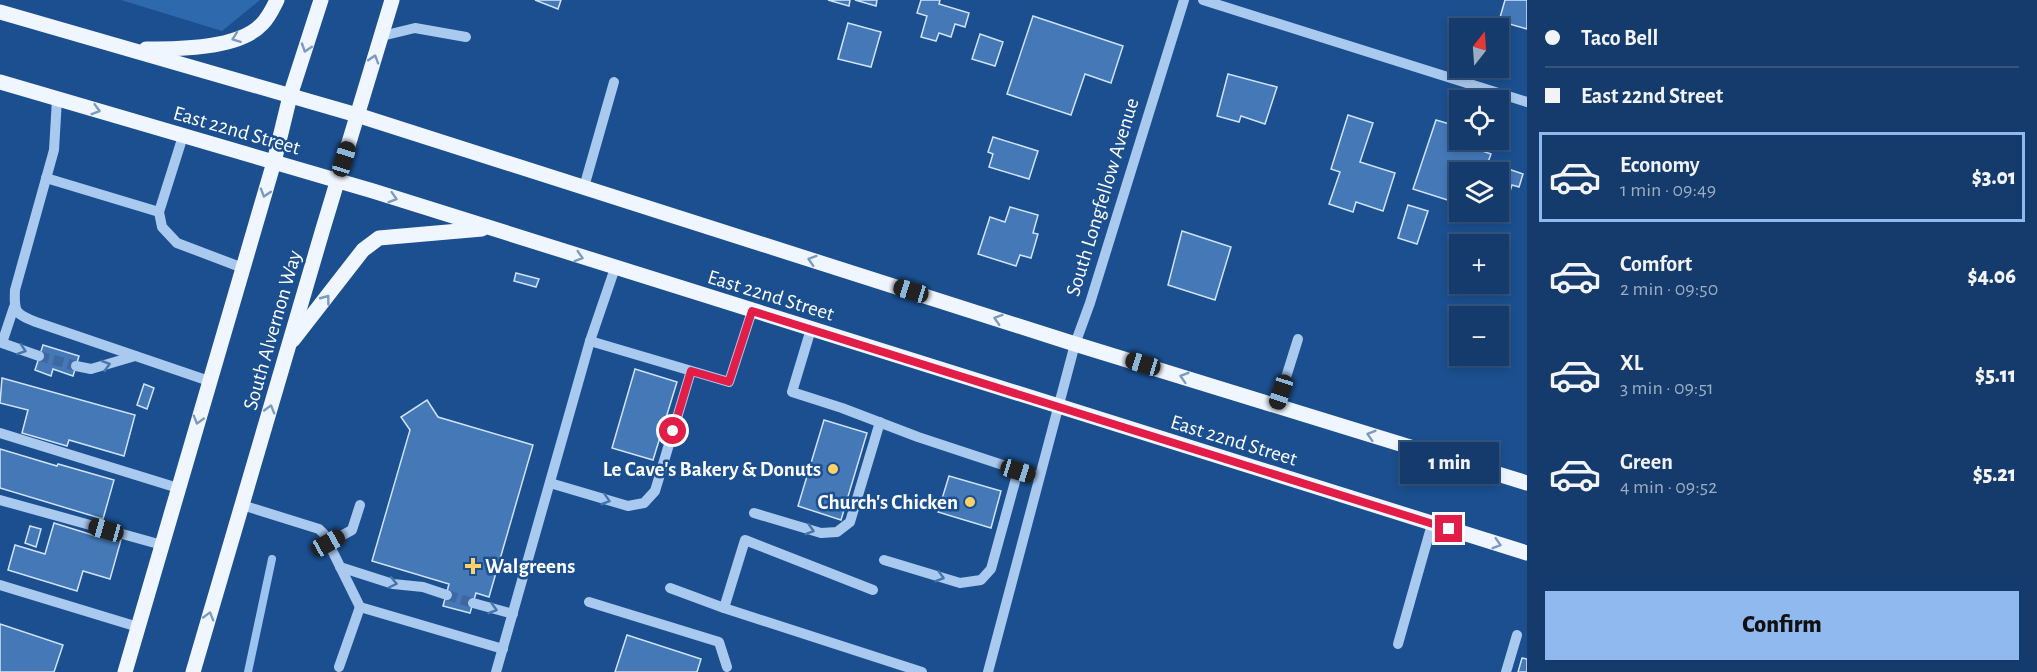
<!DOCTYPE html>
<html lang="en">
<head>
<meta charset="utf-8">
<style>
	:root { --surface:#143b6b; --page:#1d4271; --text:#f1f3f6; --muted:#9dadc1; --line:#33557e; --accent:#90b9f0 }
	body { margin:0; font-family:"Alegreya Sans",sans-serif; background:var(--page); color:var(--text); height:100vh; display:flex; flex-direction:column; font-size:22px; white-space:nowrap }
	* { box-sizing:border-box; margin:0 }
	p { font-size:20px; color:var(--muted) }
	.icon { flex:none; width:33px; height:33px; fill:none; stroke:currentColor; stroke-width:2; stroke-linecap:round; stroke-linejoin:round }
	.map { position:relative; flex:1; overflow:hidden }
	.drawer { display:flex; flex-direction:column; background:var(--surface); width:510px }
	.drawer>* { flex:none }
	.top-card { display:grid; align-content:center; height:132px; padding:0 18px; background:var(--surface) }
	.needle { width:39px; rotate:17deg }
	.tools { position:absolute; left:1449px; top:18px; display:grid; gap:12px }
	.tools a { display:grid; place-items:center; width:60px; height:60px; border-radius:0px; background:var(--surface); box-shadow:0 3px 9px #0003,0 0 0 2px var(--line); font-size:30px }
	.end { position:absolute; width:27px; height:27px; margin:-14px; border:8px solid #e11d48; background:#fff; box-shadow:0 0 0 3px #fff }
	.from { border-radius:50% }
	.bubble { position:absolute; height:42px; border-radius:0px; background:var(--surface); box-shadow:0 3px 9px #0003,0 0 0 2px var(--line); font-size:20px; font-weight:800; line-height:42px; text-align:center }
	.car { position:absolute; width:18px; height:36px; margin:-18px -9px; border-radius:8px; box-shadow:0 0 4px 2px #0007; background:linear-gradient(#222 24%,#8ab4d8 0 40%,#222 0 76%,#8ab4d8 0 86%,#222 0) }
	.top-card b { display:flex; align-items:center; gap:21px; height:57px; font-size:22px }
	.top-card b+b { border-top:2px solid var(--line) }
	.top-card i { width:15px; height:15px; background:var(--text) }
	ul { padding:0; list-style:none }
	li { display:flex; align-items:center; gap:18px; height:90px; margin:0 12px 9px; padding:0 6px; border:3px solid transparent; border-radius:0px }
	li div { flex:1 }
	li b { display:block; font-size:22px }
	li em { font-style:normal; font-weight:800 }
	li.on { border-color:var(--accent) }
	li>.icon { width:54px; height:54px; stroke-width:1.5 }
	.button { display:flex; gap:12px; margin-top:auto; padding:12px 18px }
	.button a { flex:1; height:69px; border-radius:0px; background:var(--accent); color:#111; font-size:24px; font-weight:800; line-height:69px; text-align:center }
	main { display:flex; flex:1; min-height:0 }
	.map>svg:first-child { display:block }
	.green { fill:#2e69ad }
	.lines { fill:none; stroke-linecap:round; stroke-linejoin:round }
	.stream { stroke:#9cc4f0; stroke-width:8 }
	.building { fill:#4478b7; stroke:#cfe3fa; stroke-width:1.5 }
	.minor-tunnel { stroke:#3d69a0; stroke-width:10; stroke-dasharray:10 5; stroke-linecap:butt }
	.minor { stroke:#a9c9ee; stroke-width:10 }
	.major { stroke:#f0f6ff; stroke-width:15 }
	.oneway { stroke:#7b9ac1 }
	.oneway2 { stroke:#4674ac }
	.route { stroke:#e11d48; stroke-width:8 }
	.poi-dot { fill:#ffd166; stroke:#1b4f8f; stroke-width:2 }
	.labels { text-anchor:middle; stroke-width:5; stroke-linejoin:round; paint-order:stroke }
	.street-label { font-size:21px; fill:#fff; stroke:#1b4f8f }
	.poi-label { font-size:21px; font-weight:bold; fill:#fff; stroke:#1b4f8f; text-anchor:end }
</style>
</head>
<body>
<main>
<div class="map">
<svg width="1527" height="672" viewBox="0 0 1527 672">
	<rect width="100%" height="100%" fill="#1b4f8f"/>
	<path class="green" d="M121 0H260L222 31Z"/>
	<g class="lines">
		<path class="stream" d="M248 672 272 559"/>
	</g>
	<g class="building">
		<path d="M535 0H561L558 9Z"/>
		<path d="M828 0H850L849 6Z"/>
		<path d="M855 0H877L876 6Z"/>
		<path d="M921 0H940L939 4 969 13 965 27 955 24 951 37 939 33 936 41 921 37 927 16 917 13Z"/>
		<path d="M1505 0H1527V29L1499 21Z"/>
		<path d="M1033 16 1123 46 1111 83 1085 74 1071 115 1007 94Z"/>
		<path d="M848 23 881 32 871 67 838 59Z"/>
		<path d="M980 34 1003 42 995 66 972 59Z"/>
		<path d="M1228 74 1277 87 1265 124 1241 116 1239 122 1217 116Z"/>
		<path d="M1348 115 1373 123 1360 162 1395 173 1383 211 1356 202 1353 212 1329 204 1340 172 1331 169Z"/>
		<path d="M1436 120 1460 127V140H1463L1462 144 1491 154 1488 162 1523 174 1519 187 1512 185 1506 204 1498 202V172H1460V204L1413 189Z"/>
		<path d="M993 137 1038 151 1029 179 989 167 993 154 988 152Z"/>
		<path d="M1408 205 1428 211 1417 244 1398 238Z"/>
		<path d="M1010 207 1038 215 1033 233 1038 234 1031 258 1020 255 1016 266 978 254 990 217 1005 222Z"/>
		<path d="M1182 231 1231 247 1215 300 1168 285Z"/>
		<path d="M516 273 539 279 536 287 514 281Z"/>
		<path d="M43 345 79 356 73 376 53 369 51 376 35 370Z"/>
		<path d="M635 369 677 382 653 460 612 448Z"/>
		<path d="M2 378 135 415 124 456 69 440 67 446 22 433 28 410 0 403Z"/>
		<path d="M144 384 154 388 147 409 137 405Z"/>
		<path d="M427 400 438 417 533 445 489 597 476 593 470 613 443 606 449 584 372 561 410 430 401 417Z"/>
		<path d="M824 420 867 433 841 520 798 506Z"/>
		<path d="M0 449 57 466 58 464 114 480 103 519 0 488Z"/>
		<path d="M949 476 1001 491 991 528 938 512Z"/>
		<path d="M54 523 99 537 100 533 121 540 110 579 83 571 77 591 8 570 15 545 45 554Z"/>
		<path d="M30 526 41 529 36 547 25 543Z"/>
		<path d="M0 624 63 645 54 672H0Z"/>
		<path d="M627 635 701 659 697 672H615Z"/>
		<path d="M1522 658 1527 659V672H1518Z"/>
	</g>
	<g class="lines">
		<g class="minor-tunnel">
			<path d="M39 356 76 366"/>
			<path d="M447 595 473 603"/>
		</g>
		<g class="minor">
			<path d="M1203 0 1527 102"/>
			<path d="M382 36 415 28 466 37"/>
			<path d="M57 99 54 150 15 290C14 312 15 314 36 322L209 381"/>
			<path d="M183 136 159 212 162 227 177 243 243 268"/>
			<path d="M46 178 159 212"/>
			<path d="M584 187 614 82"/>
			<path d="M14 307 2 343 39 356"/>
			<path d="M811 329 792 392 842 408 918 437 1039 477"/>
			<path d="M590 341 729 382 752 311"/>
			<path d="M76 366 91 369 135 356"/>
			<path d="M1277 406 1298 339"/>
			<path d="M0 433 178 488"/>
			<path d="M550 483 628 506 644 503 655 491 691 371"/>
			<path d="M0 500 162 545"/>
			<path d="M242 505 319 529 324 534 360 607 503 649"/>
			<path d="M754 513 821 533 837 532 850 522 880 422"/>
			<path d="M328 543 352 530 360 505"/>
			<path d="M884 560 960 583 981 580 991 569 1018 471"/>
			<path d="M340 567 393 584 423 587 447 595"/>
			<path d="M0 585 138 627"/>
			<path d="M670 588 724 608 922 672"/>
			<path d="M589 602 719 642 727 667"/>
			<path d="M473 603 513 614"/>
			<path d="M724 608 745 540 873 590"/>
			<path d="M1398 644 1432 524"/>
			<path d="M339 667 360 607"/>
			<path d="M496 672 590 341 615 268"/>
			<path d="M988 672 1075 344 1090 303 1184 0"/>
			<path d="M1506 672 1517 635"/>
		</g>
		<g class="major">
			<path d="M0 12 357 115 1075 344 1527 483"/>
			<path d="M146 49C178 49 239 49 262 24 269 17 273 8 277 0"/>
			<path d="M0 82 373 191 1527 553"/>
			<path d="M293 340 363 250 379 238 482 229"/>
			<path d="M125 672 274 162 290 96 321 0"/>
			<path d="M193 672 322 232 392 0"/>
		</g>
	</g>
	<defs><path id="oneway-chevron" d="M-2-3.5L2.5 0L-2 3.5" fill="none" stroke-width="1.6" stroke-linecap="round" stroke-linejoin="round" transform="scale(1.5)"/></defs>
	<g class="oneway">
		<use href="#oneway-chevron" transform="translate(236 38) rotate(160)"/>
		<use href="#oneway-chevron" transform="translate(306 48) rotate(108)"/>
		<use href="#oneway-chevron" transform="translate(374 59) rotate(-73)"/>
		<use href="#oneway-chevron" transform="translate(96 110) rotate(16)"/>
		<use href="#oneway-chevron" transform="translate(265 193) rotate(107)"/>
		<use href="#oneway-chevron" transform="translate(393 198) rotate(17)"/>
		<use href="#oneway-chevron" transform="translate(579 257) rotate(17)"/>
		<use href="#oneway-chevron" transform="translate(812 260) rotate(-162)"/>
		<use href="#oneway-chevron" transform="translate(326 299) rotate(-53)"/>
		<use href="#oneway-chevron" transform="translate(998 319) rotate(-162)"/>
		<use href="#oneway-chevron" transform="translate(1184 377) rotate(-163)"/>
		<use href="#oneway-chevron" transform="translate(270 409) rotate(-74)"/>
		<use href="#oneway-chevron" transform="translate(198 420) rotate(106)"/>
		<use href="#oneway-chevron" transform="translate(1371 435) rotate(-163)"/>
		<use href="#oneway-chevron" transform="translate(1497 544) rotate(17)"/>
		<use href="#oneway-chevron" transform="translate(209 616) rotate(-74)"/>
	</g>
	<g class="oneway2">
		<use href="#oneway-chevron" transform="translate(22 350) rotate(19)"/>
		<use href="#oneway-chevron" transform="translate(106 365) rotate(-16)"/>
		<use href="#oneway-chevron" transform="translate(606 500) rotate(17)"/>
		<use href="#oneway-chevron" transform="translate(810 530) rotate(16)"/>
		<use href="#oneway-chevron" transform="translate(940 577) rotate(16)"/>
		<use href="#oneway-chevron" transform="translate(393 583) rotate(12)"/>
		<use href="#oneway-chevron" transform="translate(493 609) rotate(16)"/>
	</g>
	<g class="lines">
		<path class="route" d="M673 431 691 371 729 382 752 311 1449 529"/>
	</g>
	<g class="poi-dot">
		<circle cx="833" cy="469" r="6"/>
		<circle cx="970" cy="502" r="6"/>
		<path d="M470 557h6v6h6v6h-6v6h-6v-6h-6v-6h6z"/>
	</g>
	<g class="labels">
		<g class="street-label">
			<text transform="translate(237 130) rotate(16)" y="7">East 22nd Street</text>
			<text transform="translate(1102 197) rotate(-73)" y="7">South Longfellow Avenue</text>
			<text transform="translate(771 295) rotate(17)" y="7">East 22nd Street</text>
			<text transform="translate(272 330) rotate(-74)" y="7">South Alvernon Way</text>
			<text transform="translate(1234 440) rotate(17)" y="7">East 22nd Street</text>
		</g>
		<g class="poi-label">
			<text x="821" y="476">Le Cave's Bakery &amp; Donuts</text>
			<text x="958" y="509">Church's Chicken</text>
			<text x="485" y="573" text-anchor="start">Walgreens</text>
		</g>
	</g>
</svg>
<div class="tools">
<a><svg class="needle" viewBox="-14 -14 28 28"><path d="M0-13l5 13h-10z" fill="#e53935"/><path d="M0 13l5-13h-10z" fill="#9dadc1"/></svg></a>
<a><svg class="icon" aria-label="locate" viewBox="0 0 24 24"><circle cx="12" cy="12" r="6"/><path d="M12 2v4M12 18v4M2 12h4M18 12h4"/></svg></a>
<a><svg class="icon" aria-label="layers" viewBox="0 0 24 24"><path d="M12 4l9 5-9 5-9-5zM3 14l9 5 9-5"/></svg></a>
<a>+</a>
<a>−</a>
</div>
<i class="end from" style="left:673px;top:431px"></i>
<i class="end" style="left:1449px;top:529px"></i>
<div class="bubble" style="left:1400px;top:442px;width:99px">1 min</div>
<i class="car" style="left:344px;top:159px;rotate:17deg"></i>
<i class="car" style="left:911px;top:291px;rotate:287deg"></i>
<i class="car" style="left:1143px;top:364px;rotate:287deg"></i>
<i class="car" style="left:1281px;top:392px;rotate:198deg"></i>
<i class="car" style="left:1018px;top:471px;rotate:107deg"></i>
<i class="car" style="left:106px;top:530px;rotate:286deg"></i>
<i class="car" style="left:328px;top:543px;rotate:61deg"></i>
</div>
<section class="drawer">
<div class="top-card">
<b><i class="from"></i>Taco Bell</b>
<b><i></i>East 22nd Street</b>
</div>
<ul>
<li class="on"><svg class="icon" aria-label="car" viewBox="0 0 24 24"><path d="M5 17H2v-5l4-1 3-4h7l3 4 3 1v5h-3M9 17h6M6 11h13"/><circle cx="7" cy="17" r="2"/><circle cx="17" cy="17" r="2"/></svg><div><b>Economy</b><p>1 min · 09:49</p></div><em>$3.01</em></li>
<li><svg class="icon" aria-label="car" viewBox="0 0 24 24"><path d="M5 17H2v-5l4-1 3-4h7l3 4 3 1v5h-3M9 17h6M6 11h13"/><circle cx="7" cy="17" r="2"/><circle cx="17" cy="17" r="2"/></svg><div><b>Comfort</b><p>2 min · 09:50</p></div><em>$4.06</em></li>
<li><svg class="icon" aria-label="car" viewBox="0 0 24 24"><path d="M5 17H2v-5l4-1 3-4h7l3 4 3 1v5h-3M9 17h6M6 11h13"/><circle cx="7" cy="17" r="2"/><circle cx="17" cy="17" r="2"/></svg><div><b>XL</b><p>3 min · 09:51</p></div><em>$5.11</em></li>
<li><svg class="icon" aria-label="car" viewBox="0 0 24 24"><path d="M5 17H2v-5l4-1 3-4h7l3 4 3 1v5h-3M9 17h6M6 11h13"/><circle cx="7" cy="17" r="2"/><circle cx="17" cy="17" r="2"/></svg><div><b>Green</b><p>4 min · 09:52</p></div><em>$5.21</em></li>
</ul>
<div class="button"><a>Confirm</a></div>
</section>
</main>
</body>
</html>
